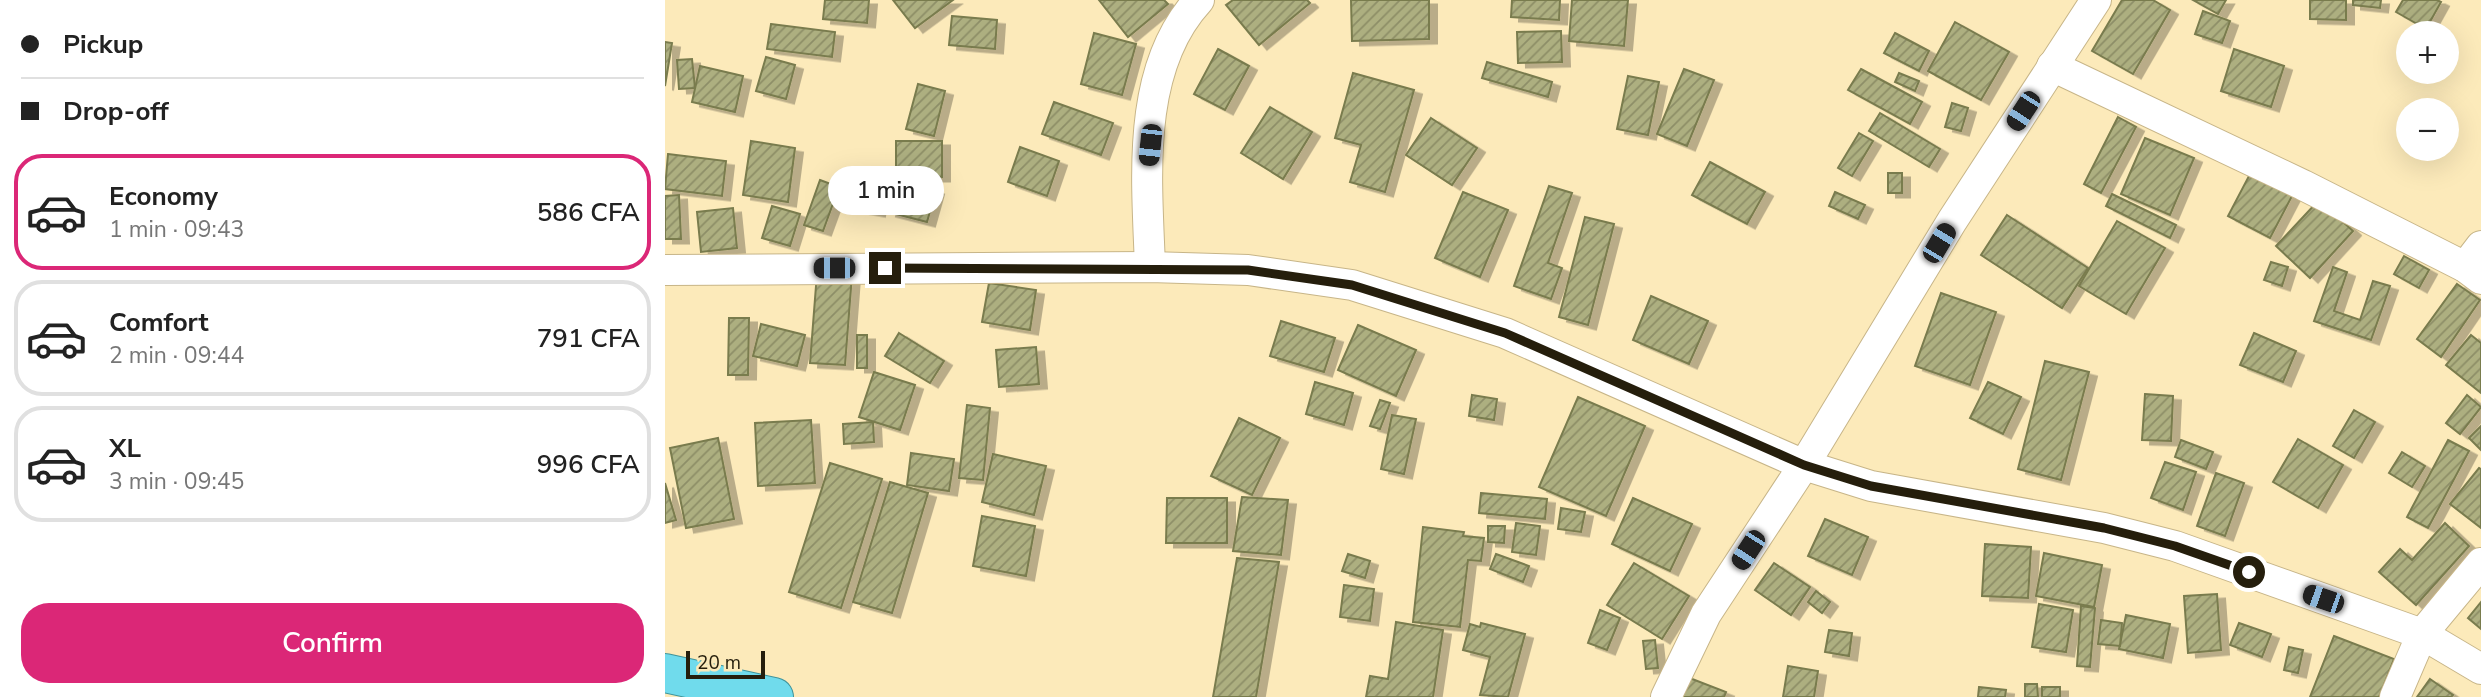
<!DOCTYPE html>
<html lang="en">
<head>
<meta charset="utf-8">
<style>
	:root { --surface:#fff; --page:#f2f2f2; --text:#222; --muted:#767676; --line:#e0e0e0; --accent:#db2777 }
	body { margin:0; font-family:"Nunito Sans",sans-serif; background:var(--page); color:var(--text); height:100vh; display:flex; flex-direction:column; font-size:26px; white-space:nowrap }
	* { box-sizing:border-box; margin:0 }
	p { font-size:23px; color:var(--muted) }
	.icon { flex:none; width:38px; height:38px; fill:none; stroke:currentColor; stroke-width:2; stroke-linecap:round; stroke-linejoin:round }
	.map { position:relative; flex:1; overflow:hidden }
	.details { display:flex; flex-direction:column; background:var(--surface); width:665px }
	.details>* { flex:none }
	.hud { display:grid; align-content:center; height:154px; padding:0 21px; background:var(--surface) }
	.controls { position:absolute; left:1731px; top:21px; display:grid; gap:14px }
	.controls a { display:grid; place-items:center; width:63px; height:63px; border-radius:50%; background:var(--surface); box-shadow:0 7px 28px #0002; font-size:35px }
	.scale { position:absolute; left:21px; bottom:18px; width:79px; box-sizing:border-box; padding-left:7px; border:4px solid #251e0c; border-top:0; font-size:19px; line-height:24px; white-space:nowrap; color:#251e0c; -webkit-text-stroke:5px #fceaba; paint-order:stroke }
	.end { position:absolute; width:32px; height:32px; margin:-16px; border:9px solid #251e0c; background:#fff; box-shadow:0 0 0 4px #fff }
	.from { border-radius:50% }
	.bubble { position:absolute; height:49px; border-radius:24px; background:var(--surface); box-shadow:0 7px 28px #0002; font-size:23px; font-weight:600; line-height:49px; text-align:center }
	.car { position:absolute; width:21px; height:42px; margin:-21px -10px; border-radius:9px; box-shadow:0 0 5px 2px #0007; background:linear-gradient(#222 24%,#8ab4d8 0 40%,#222 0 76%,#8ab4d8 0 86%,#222 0) }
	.hud b { display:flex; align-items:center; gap:24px; height:66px; font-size:26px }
	.hud b+b { border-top:2px solid var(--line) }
	.hud i { width:18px; height:18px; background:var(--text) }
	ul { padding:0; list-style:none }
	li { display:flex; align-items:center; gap:21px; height:116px; margin:0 14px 10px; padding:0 7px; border:4px solid var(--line); border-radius:28px }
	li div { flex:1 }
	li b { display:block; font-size:26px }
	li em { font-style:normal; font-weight:600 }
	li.selected { border-color:var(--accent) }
	li>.icon { width:63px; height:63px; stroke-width:1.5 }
	.primary-button { display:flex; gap:14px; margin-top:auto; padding:14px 21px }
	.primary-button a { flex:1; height:80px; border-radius:28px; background:var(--accent); color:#fff; font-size:28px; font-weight:600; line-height:80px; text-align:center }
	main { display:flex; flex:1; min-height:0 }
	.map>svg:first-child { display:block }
	.building { fill:url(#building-hatch); stroke:#797b4e; stroke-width:2; filter:url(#shadow) }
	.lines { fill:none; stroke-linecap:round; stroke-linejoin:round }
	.minor-casing { stroke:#c7b588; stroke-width:32 }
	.trunk-casing { stroke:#3f939a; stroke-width:40 }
	.minor { stroke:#fff; stroke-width:30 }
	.trunk { stroke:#70dbec; stroke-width:38 }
	.route { stroke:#251e0c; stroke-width:9 }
</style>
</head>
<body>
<main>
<section class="details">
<div class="hud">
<b><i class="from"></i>Pickup</b>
<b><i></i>Drop-off</b>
</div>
<ul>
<li class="selected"><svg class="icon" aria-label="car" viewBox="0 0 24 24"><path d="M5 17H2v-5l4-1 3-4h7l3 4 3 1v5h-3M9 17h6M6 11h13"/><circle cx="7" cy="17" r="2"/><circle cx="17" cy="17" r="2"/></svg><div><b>Economy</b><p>1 min · 09:43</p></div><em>586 CFA</em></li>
<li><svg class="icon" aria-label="car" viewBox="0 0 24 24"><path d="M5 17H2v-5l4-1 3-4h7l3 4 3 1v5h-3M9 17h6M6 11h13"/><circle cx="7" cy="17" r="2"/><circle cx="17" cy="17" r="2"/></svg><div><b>Comfort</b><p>2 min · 09:44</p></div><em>791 CFA</em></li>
<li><svg class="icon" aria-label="car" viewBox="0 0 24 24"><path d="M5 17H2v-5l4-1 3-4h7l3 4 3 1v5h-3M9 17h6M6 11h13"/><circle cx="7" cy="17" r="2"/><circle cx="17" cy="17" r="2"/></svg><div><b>XL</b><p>3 min · 09:45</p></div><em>996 CFA</em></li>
</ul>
<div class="primary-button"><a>Confirm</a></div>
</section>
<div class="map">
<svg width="1816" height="697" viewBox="0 0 1816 697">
	<defs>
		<pattern id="building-hatch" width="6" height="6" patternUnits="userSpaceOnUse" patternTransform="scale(1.75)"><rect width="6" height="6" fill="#adaf80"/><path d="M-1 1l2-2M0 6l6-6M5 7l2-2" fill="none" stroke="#8d8e67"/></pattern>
		<filter id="shadow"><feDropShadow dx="8" dy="4.5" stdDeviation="0" flood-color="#0004"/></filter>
	</defs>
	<rect width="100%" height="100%" fill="#fceaba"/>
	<g class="building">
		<path d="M160 0H204L202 23 158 19Z"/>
		<path d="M228 0H288L250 28Z"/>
		<path d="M434 0H499L503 4 463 37Z"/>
		<path d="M568 0H642L645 3 594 45 561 5Z"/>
		<path d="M686 0H764V39L687 41Z"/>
		<path d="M847 0H895L894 20 846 17Z"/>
		<path d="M907 0H963L959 46 904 41Z"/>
		<path d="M1457 0H1488L1505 10 1468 74 1427 51Z"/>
		<path d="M1528 0H1561L1553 14Z"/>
		<path d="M1645 0H1681V20L1645 19Z"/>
		<path d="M1688 0H1716L1715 8 1688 5Z"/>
		<path d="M1738 0H1772L1776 2 1761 29 1731 12Z"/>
		<path d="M1538 11 1565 21 1557 43 1530 34Z"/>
		<path d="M287 16 332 20 330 49 284 45Z"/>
		<path d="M1290 22 1344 52 1316 100 1263 71Z"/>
		<path d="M106 24 170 32 167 57 102 49Z"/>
		<path d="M896 31 897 62 853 63 852 32Z"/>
		<path d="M429 33 471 44 457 95 416 84Z"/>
		<path d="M1230 33 1264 51 1254 71 1219 53Z"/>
		<path d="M0 42 7 43 0 86Z"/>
		<path d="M553 49 584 66 560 110 529 94Z"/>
		<path d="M1569 49 1619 66 1606 107 1556 91Z"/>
		<path d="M101 57 130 65 121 99 91 91Z"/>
		<path d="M27 59 30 88 14 89 12 60Z"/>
		<path d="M822 62 887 82 883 97 817 78Z"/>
		<path d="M35 66 78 76 70 112 27 102Z"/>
		<path d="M1019 69 1049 80 1022 146 992 134Z"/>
		<path d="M1196 69 1257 102 1245 124 1183 90Z"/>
		<path d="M688 73 749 90 720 192 685 182 696 145 670 138Z"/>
		<path d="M1234 73 1254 81 1250 91 1230 82Z"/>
		<path d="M963 76 994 82 983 135 952 129Z"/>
		<path d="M253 84 280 91 269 136 241 129Z"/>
		<path d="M389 102 448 123 436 155 377 134Z"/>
		<path d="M1287 103 1303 108 1296 131 1280 127Z"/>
		<path d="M605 107 647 132 618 179 576 153Z"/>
		<path d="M1215 113 1275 149 1264 167 1204 131Z"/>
		<path d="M1453 117 1471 127 1436 193 1419 184Z"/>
		<path d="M766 118 812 148 787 185 741 155Z"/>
		<path d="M1194 133 1208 141 1187 176 1173 168Z"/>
		<path d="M1480 138 1529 158 1505 215 1456 194Z"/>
		<path d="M86 141 130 148 123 202 78 195Z"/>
		<rect x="231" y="141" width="46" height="36"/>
		<path d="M355 147 394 161 382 196 343 182Z"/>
		<path d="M3 154 61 161 57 196 0 189Z"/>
		<path d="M1045 162 1100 192 1082 224 1027 195Z"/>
		<rect x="1223" y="173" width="14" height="20"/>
		<path d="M1585 174 1627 196 1605 238 1563 216Z"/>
		<path d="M185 176 217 182 212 212 179 206Z"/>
		<path d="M155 180 174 187 158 231 139 225Z"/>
		<path d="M231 181 271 190 262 222 223 212Z"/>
		<path d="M884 186 907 193 883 263 897 268 886 299 849 286Z"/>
		<path d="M798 192 843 210 815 277 770 258Z"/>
		<path d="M1170 192 1200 205 1193 219 1164 206Z"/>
		<path d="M1447 194 1511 225 1505 238 1441 206Z"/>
		<path d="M14 195 16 239H0V196Z"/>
		<path d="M1654 200 1688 231 1645 278 1611 246Z"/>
		<path d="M107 206 135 214 125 246 97 238Z"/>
		<path d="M68 208 72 248 36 252 32 212Z"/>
		<path d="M1342 215 1423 268 1397 308 1316 255Z"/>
		<path d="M920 217 949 224 923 325 894 317Z"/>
		<path d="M1452 221 1500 248 1461 314 1414 286Z"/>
		<path d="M1739 256 1764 270 1754 288 1729 274Z"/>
		<path d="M1606 262 1623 267 1617 286 1599 280Z"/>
		<path d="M1668 267 1682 272 1669 311 1695 320 1708 281 1725 286 1706 340 1649 321Z"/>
		<path d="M152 273 187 275 180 365 145 363Z"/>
		<path d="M324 283 371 290 365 330 317 322Z"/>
		<path d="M1792 284 1815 300 1776 357 1752 339Z"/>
		<path d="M1276 293 1331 312 1305 385 1250 366Z"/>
		<path d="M986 296 1043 321 1024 364 968 340Z"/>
		<path d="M64 318H84L83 375H63Z"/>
		<path d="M616 321 670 338 659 372 605 356Z"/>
		<path d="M96 324 140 335 132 366 88 356Z"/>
		<path d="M693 325 751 350 731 396 673 370Z"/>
		<path d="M234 333 279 361 265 383 220 356Z"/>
		<path d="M1589 333 1631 351 1618 382 1575 365Z"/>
		<rect x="192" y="335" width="10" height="33"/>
		<path d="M1806 335 1816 343V393L1781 365Z"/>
		<path d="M371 347 374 384 334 387 331 350Z"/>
		<path d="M1380 361 1424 372 1396 480 1353 469Z"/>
		<path d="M209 372 250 385 235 430 194 417Z"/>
		<path d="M650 382 688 393 679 425 641 414Z"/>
		<path d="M1323 382 1356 397 1338 434 1305 418Z"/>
		<path d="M1480 394 1508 396 1506 441 1477 440Z"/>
		<path d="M807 395 832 399 829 420 804 416Z"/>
		<path d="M1802 395 1816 407 1795 434 1781 423Z"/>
		<path d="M913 397 980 426 941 516 874 487Z"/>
		<path d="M715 400 725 403 715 429 705 426Z"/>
		<path d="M302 405 325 408 318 480 294 478Z"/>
		<path d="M1689 410 1710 422 1689 458 1668 446Z"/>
		<path d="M727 415 751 419 739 474 716 469Z"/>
		<path d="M574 418 615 438 587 495 546 476Z"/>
		<path d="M146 420 150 483 93 486 90 423Z"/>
		<path d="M208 422 209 442 179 444 178 424Z"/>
		<path d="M1816 426V450L1804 438Z"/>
		<path d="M53 438 69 519 21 528 5 448Z"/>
		<path d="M1633 439 1678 465 1653 508 1608 482Z"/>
		<path d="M1516 440 1548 452 1541 469 1510 457Z"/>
		<path d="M1783 440 1804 451 1763 528 1742 517Z"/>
		<path d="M1737 452 1760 466 1747 487 1724 473Z"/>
		<path d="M246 453 289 459 284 491 242 485Z"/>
		<path d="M328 454 381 466 369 515 317 502Z"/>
		<path d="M1500 462 1531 472 1518 510 1486 498Z"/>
		<path d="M165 463 217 479 176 608 124 592Z"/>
		<path d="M1814 468 1816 469V528L1785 504Z"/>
		<path d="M1551 473 1579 483 1560 536 1532 526Z"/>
		<path d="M225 482 263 493 227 613 188 602Z"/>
		<path d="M0 483 11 520 0 523Z"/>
		<path d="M816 493 882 499 880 519 814 513Z"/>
		<path d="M577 497 623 500 616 555 568 551Z"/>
		<path d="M502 498H562V543H501Z"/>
		<path d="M968 498 1027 524 1005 571 947 544Z"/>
		<path d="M896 508 920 512 916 532 893 529Z"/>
		<path d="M317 516 370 526 361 576 308 566Z"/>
		<path d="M1160 519 1203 537 1187 575 1143 556Z"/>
		<path d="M851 523 875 526 871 555 847 552Z"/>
		<path d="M1780 523 1804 546 1751 605 1714 572 1735 549 1747 560Z"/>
		<path d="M823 526H840L839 543 823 542Z"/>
		<path d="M758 527 799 532 798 536 819 538 816 561 803 560 795 627 748 622Z"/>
		<path d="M1320 544 1366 547 1363 598 1317 596Z"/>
		<path d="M1379 553 1437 565 1429 607 1371 596Z"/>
		<path d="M683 554 705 561 700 578 677 571Z"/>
		<path d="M831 554 864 566 858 582 825 569Z"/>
		<path d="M572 558 614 562 591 697H548Z"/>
		<path d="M969 563 1024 596 997 639 942 605Z"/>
		<path d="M1109 563 1145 587 1126 615 1090 590Z"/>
		<path d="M679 585 709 589 705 621 675 617Z"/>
		<path d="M1151 591 1165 602 1157 613 1143 602Z"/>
		<path d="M1552 594 1556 650 1523 653 1519 596Z"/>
		<path d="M1816 602V629L1803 618Z"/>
		<path d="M1374 604 1408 610 1401 652 1367 647Z"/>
		<path d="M1416 606 1430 608 1425 667 1412 666Z"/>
		<path d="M935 610 955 618 942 650 923 643Z"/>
		<path d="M1461 615 1505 624 1498 658 1454 649Z"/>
		<path d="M1436 620 1457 623 1455 646 1433 644Z"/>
		<path d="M731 622 778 630 768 697H701L705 676 723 679Z"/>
		<path d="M816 623 860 634 843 697 815 695 825 657 798 650 805 624 815 627Z"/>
		<path d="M1574 623 1606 634 1597 657 1565 645Z"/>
		<path d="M1164 630 1187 633 1184 656 1160 652Z"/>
		<path d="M1669 636 1729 659 1714 697H1645Z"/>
		<path d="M990 640 993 668 981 669 978 641Z"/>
		<path d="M1624 647 1638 650 1633 673 1619 670Z"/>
		<path d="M1123 666 1153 671 1149 697H1118Z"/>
		<path d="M1022 677 1061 692 1059 697H1014Z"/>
		<path d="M1765 679 1788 695 1786 697H1752Z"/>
		<path d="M1360 684H1372L1373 697H1360Z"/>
		<path d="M1314 687 1341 690 1340 697H1313Z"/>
		<rect x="1377" y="687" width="18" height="10"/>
	</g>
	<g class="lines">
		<defs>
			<g id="minor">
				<path d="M1387 66 1638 185 1800 267 1816 279"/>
				<path d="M485 267C482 180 470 69 534 0"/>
				<path d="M1800 267 1816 246"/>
				<path d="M0 270 485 267 583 270 687 285 840 333 1139 465 1206 486 1439 528 1510 546 1757 634 1816 669"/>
				<path d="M1001 697 1041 614 1139 465 1287 221 1431 0"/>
				<path d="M1730 697 1757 634 1816 563"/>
			</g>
			<path id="trunk" d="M0 673 109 697"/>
		</defs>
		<use href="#minor" class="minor-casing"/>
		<use href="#trunk" class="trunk-casing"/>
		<use href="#minor" class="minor"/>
		<use href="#trunk" class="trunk"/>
	</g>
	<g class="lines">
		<path class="route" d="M220 268 583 270 687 285 840 333 1139 465 1206 486 1439 528 1510 546 1584 572"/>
	</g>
</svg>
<div class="controls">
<a>+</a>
<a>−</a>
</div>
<div class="scale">20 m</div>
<i class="end from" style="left:1584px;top:572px"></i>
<i class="end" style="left:220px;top:268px"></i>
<div class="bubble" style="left:163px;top:166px;width:116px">1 min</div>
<i class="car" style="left:1358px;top:111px;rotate:213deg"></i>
<i class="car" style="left:485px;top:145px;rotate:186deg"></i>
<i class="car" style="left:1274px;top:243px;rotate:31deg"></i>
<i class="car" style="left:169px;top:268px;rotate:270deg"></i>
<i class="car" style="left:1083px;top:550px;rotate:213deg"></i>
<i class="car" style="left:1658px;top:599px;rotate:289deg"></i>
</div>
</main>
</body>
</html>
